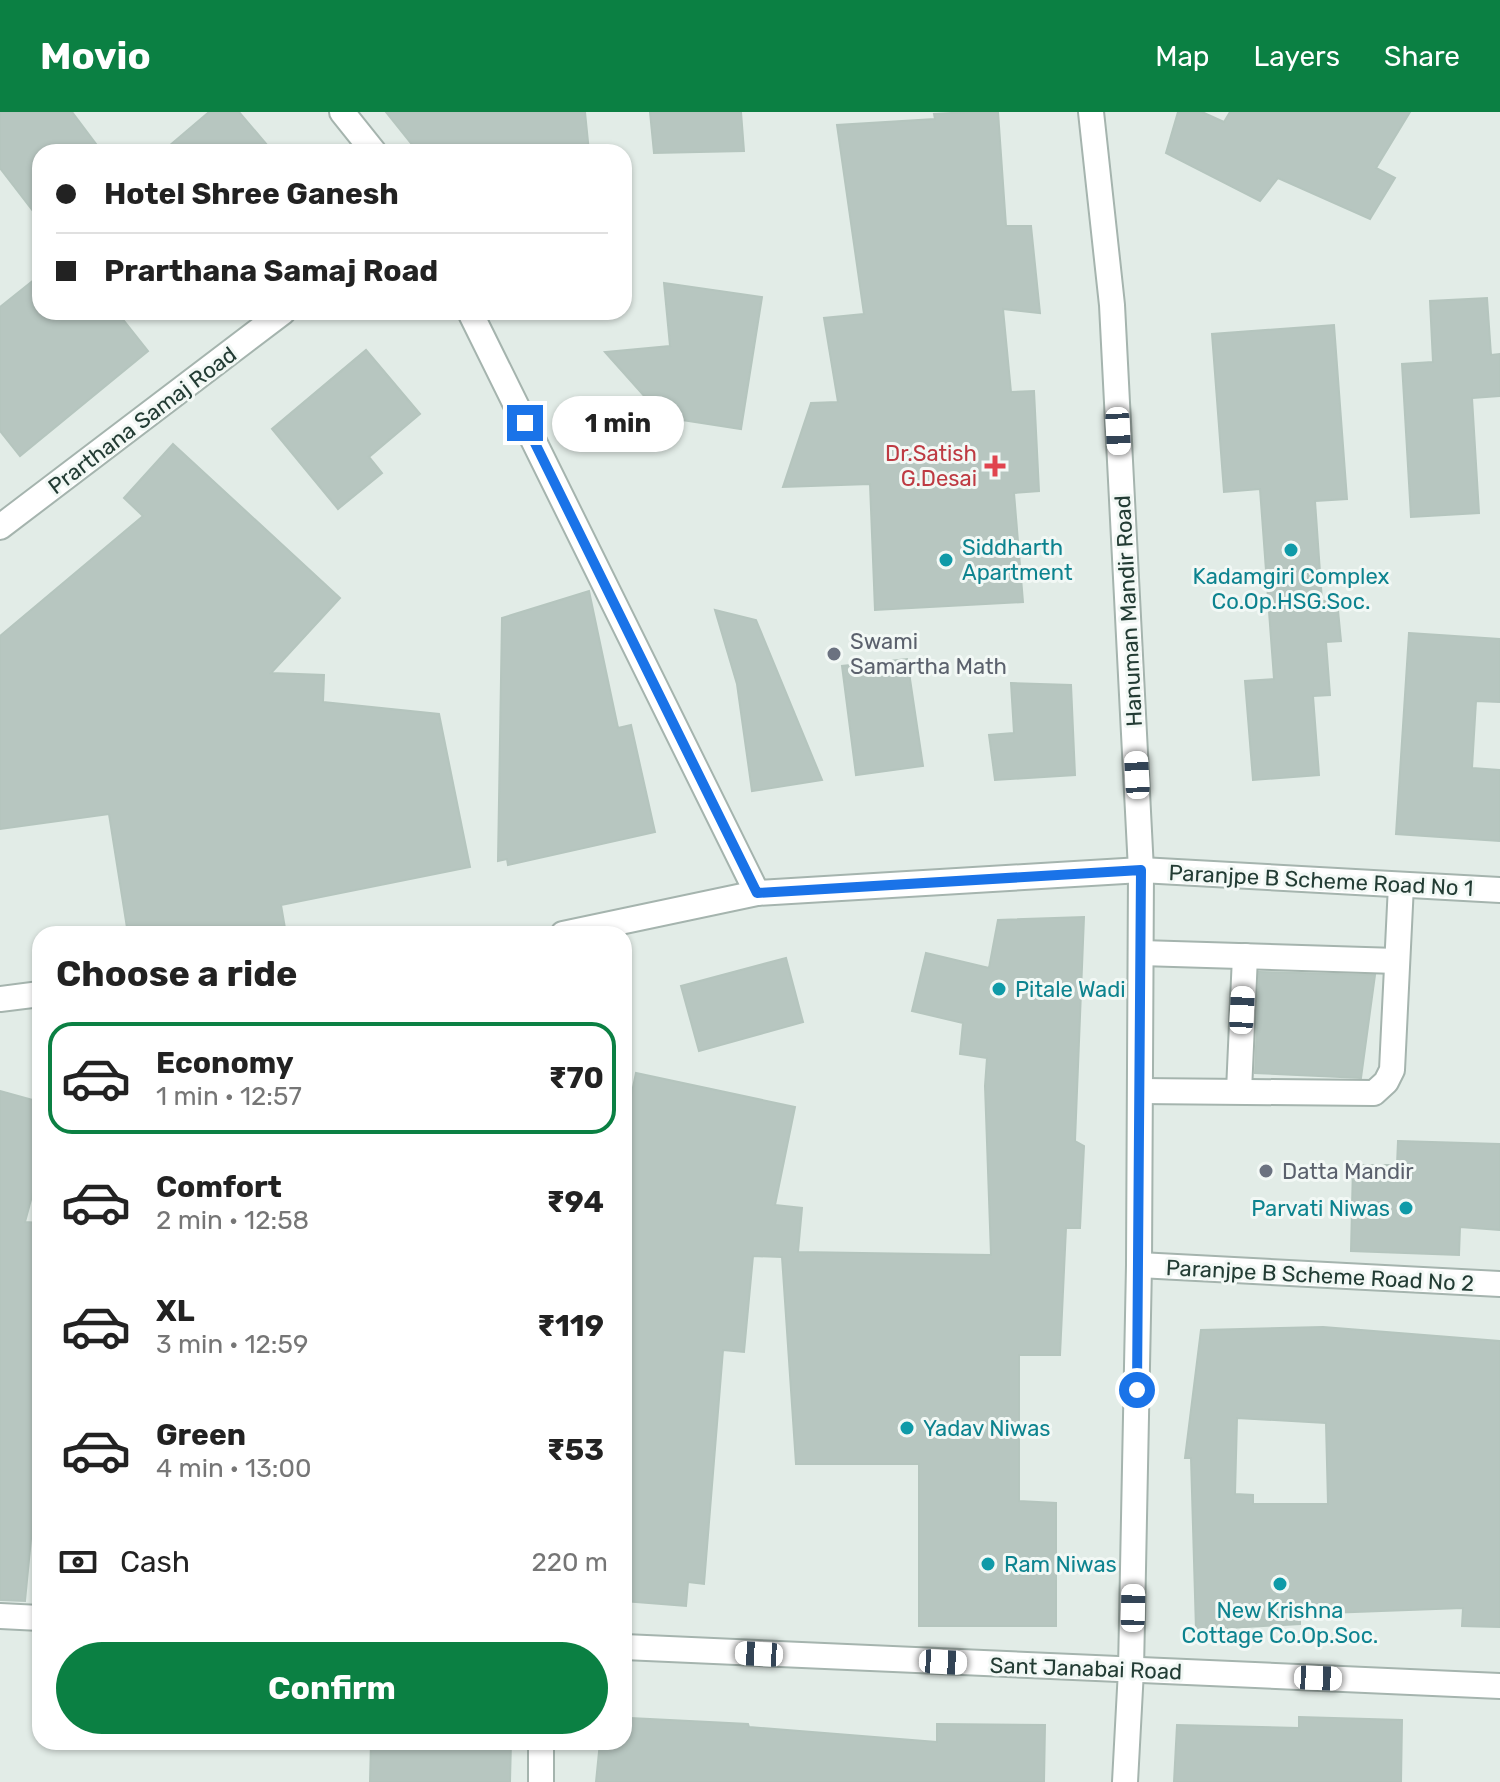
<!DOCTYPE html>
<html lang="en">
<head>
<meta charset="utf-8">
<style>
	:root { --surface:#fff; --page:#f6f6f6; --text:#222; --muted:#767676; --line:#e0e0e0; --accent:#0b8043 }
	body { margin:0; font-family:Rubik,sans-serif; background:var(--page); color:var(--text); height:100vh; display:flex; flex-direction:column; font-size:30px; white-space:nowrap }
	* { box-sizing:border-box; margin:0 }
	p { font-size:26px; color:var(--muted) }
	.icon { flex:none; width:44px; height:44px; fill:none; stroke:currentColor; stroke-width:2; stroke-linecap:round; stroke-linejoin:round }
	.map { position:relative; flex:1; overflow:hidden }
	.sheet { position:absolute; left:32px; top:814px; width:600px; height:824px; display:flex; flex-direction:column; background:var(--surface); border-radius:24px; box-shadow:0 2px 6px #0004 }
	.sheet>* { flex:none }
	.guide { position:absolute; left:32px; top:32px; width:600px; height:176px; border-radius:24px; box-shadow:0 2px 6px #0004; display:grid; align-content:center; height:176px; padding:0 24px; background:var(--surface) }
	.end { position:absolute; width:36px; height:36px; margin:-18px; border:10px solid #1a73e8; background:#fff; box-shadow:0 0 0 4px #fff }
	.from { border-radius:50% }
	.bubble { position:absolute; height:56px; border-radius:28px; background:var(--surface); box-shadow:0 2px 6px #0004; font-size:26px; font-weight:700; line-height:56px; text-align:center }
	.car { position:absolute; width:24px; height:48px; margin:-24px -12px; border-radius:10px; box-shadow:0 0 6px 2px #0007; background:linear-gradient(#fff 24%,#345 0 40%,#fff 0 76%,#345 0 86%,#fff 0) }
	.guide b { display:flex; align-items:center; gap:28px; height:76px; font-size:30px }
	.guide b+b { border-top:2px solid var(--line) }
	.guide i { width:20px; height:20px; background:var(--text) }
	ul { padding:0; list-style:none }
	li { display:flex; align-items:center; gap:24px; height:112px; margin:0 16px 12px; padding:0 8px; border:4px solid transparent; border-radius:24px }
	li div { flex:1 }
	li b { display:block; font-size:30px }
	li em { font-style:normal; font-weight:700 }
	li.on { border-color:var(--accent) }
	li>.icon { width:72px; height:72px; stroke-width:1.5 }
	h2 { padding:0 24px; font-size:36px; line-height:96px }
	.pay { display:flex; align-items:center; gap:20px; height:88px; padding:0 24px; font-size:30px }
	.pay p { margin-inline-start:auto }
	.button { display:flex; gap:16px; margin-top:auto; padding:16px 24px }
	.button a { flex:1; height:92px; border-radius:48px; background:var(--accent); color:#fff; font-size:32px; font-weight:700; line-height:92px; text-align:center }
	header { display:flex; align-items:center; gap:48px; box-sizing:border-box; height:112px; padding:0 40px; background:var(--accent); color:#fff }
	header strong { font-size:38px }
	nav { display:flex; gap:44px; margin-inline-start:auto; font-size:28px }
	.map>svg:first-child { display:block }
	.building { fill:#b7c6c0; stroke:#b5c5be; stroke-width:2; fill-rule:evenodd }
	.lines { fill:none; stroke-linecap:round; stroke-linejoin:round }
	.minor-casing { stroke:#a5b4ae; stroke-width:28 }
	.minor { stroke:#fff; stroke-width:24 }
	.route { stroke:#1a73e8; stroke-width:10 }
	.health-dot { fill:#e0444e; stroke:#f2f8f5; stroke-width:3 }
	.culture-dot { fill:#0f9aa8; stroke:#f2f8f5; stroke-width:3 }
	.worship-dot { fill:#6b7280; stroke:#f2f8f5; stroke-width:3 }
	.labels { text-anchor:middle; stroke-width:6; stroke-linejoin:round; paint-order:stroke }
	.street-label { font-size:22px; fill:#233c34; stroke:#f2f8f5 }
	.health-label { font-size:22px; fill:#be3a42; stroke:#f2f8f5; text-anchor:end }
	.culture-label { font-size:22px; fill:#0d838f; stroke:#f2f8f5; text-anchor:start }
	.worship-label { font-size:22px; fill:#5b616d; stroke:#f2f8f5; text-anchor:start }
</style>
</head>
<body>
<header>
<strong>Movio</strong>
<nav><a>Map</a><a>Layers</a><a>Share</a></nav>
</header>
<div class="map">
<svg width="1500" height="1670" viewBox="0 0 1500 1670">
	<rect width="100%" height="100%" fill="#e2ece7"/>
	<g class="building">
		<path d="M0 0H72L102 40H40V108L0 56Z"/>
		<path d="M209 0H239L273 40H162Z"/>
		<path d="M386 0H585L589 40H418Z"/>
		<path d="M650 0H741L744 39 654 41Z"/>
		<path d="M969 0H998L1006 114H1031L1040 201 1003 197 1011 280 1034 279 1039 379 1014 381 1023 490 875 498 870 372 783 375 811 291 838 290 824 206 864 202 837 13 935 7 934 2Z"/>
		<path d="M1178 0H1202L1224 10 1230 0H1410L1376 56 1395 66 1370 107 1278 66 1260 89 1166 41Z"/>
		<path d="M40 163V200H117L148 239 20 344 0 319V195Z"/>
		<path d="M664 171 762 185 741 317 663 305 605 240 670 234Z"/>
		<path d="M1487 186 1491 243 1500 242V284L1472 286 1479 401 1411 405 1402 252 1433 250 1430 189Z"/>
		<path d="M1334 213 1347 387 1315 389 1322 489 1337 488 1341 529 1326 530 1330 583 1313 584 1319 663 1253 668 1245 569 1274 567 1260 377 1224 380 1212 222Z"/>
		<path d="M366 238 420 302 369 345 382 361 338 397 272 317Z"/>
		<path d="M173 332 340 486 271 561 324 563 323 590 439 602 470 755 281 793 286 822H128L109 702 0 717V524L143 404 124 386Z"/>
		<path d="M589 479 618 616 631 613 655 720 508 753 507 747 498 749 502 506Z"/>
		<path d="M715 498 756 508 822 668 752 679 737 572Z"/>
		<path d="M1409 521 1500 527V590L1476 589 1472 656 1500 658V729L1396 722Z"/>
		<path d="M907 547 923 654 856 663 842 554Z"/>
		<path d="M1011 571 1071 573 1075 663 995 668 989 623 1014 621Z"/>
		<path d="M1084 805 1075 1029 1084 1034 1080 1116H1066L1060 1243H1019V1389L1056 1391V1514H919V1352H796L782 1145 753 1144 744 1240 723 1238 704 1472 688 1470 686 1494 624 1489V1018L636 961 795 995 775 1093 802 1096 798 1140 991 1143 985 974 987 946 960 942 963 911 912 899 926 841 989 856 998 808Z"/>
		<path d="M786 846 803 910 699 939 681 874Z"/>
		<path d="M1259 860 1375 863 1361 966 1255 961Z"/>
		<path d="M0 979 40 990V1054L25 1110 40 1111V1334L25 1489 0 1488Z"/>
		<path d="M1398 1029 1500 1032V1118L1460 1115 1459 1143 1351 1139 1353 1053H1397Z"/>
		<path d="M1323 1215 1500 1229V1515L1462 1514 1463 1496 1300 1502V1512L1196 1518 1191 1346H1185L1201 1218ZM1237 1306 1326 1311 1328 1392H1253V1383L1235 1382Z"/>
		<path d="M1299 1605 1402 1608 1401 1670H1174L1177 1613 1299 1616Z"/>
		<path d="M630 1606 748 1612 749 1615 937 1630V1612L1045 1613 1044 1670H596L600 1630H624Z"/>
		<path d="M371 1630H511L510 1670H370Z"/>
	</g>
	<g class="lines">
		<defs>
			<g id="minor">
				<path d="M342 0 374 40"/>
				<path d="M1091 0 1112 193 1141 758 1139 1153 1131 1558 1125 1670"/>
				<path d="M470 200 757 781"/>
				<path d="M0 415 283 200"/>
				<path d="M563 822 757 781 1141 758 1500 778"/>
				<path d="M1141 841 1397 849"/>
				<path d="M0 887 40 882"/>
				<path d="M1140 979 1374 981 1386 970 1392 958 1401 773"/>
				<path d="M1239 979 1245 844"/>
				<path d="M1139 1153 1500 1172"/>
				<path d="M0 1504 40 1506"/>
				<path d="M624 1535 1500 1574"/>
				<path d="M541 1630V1670"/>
			</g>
		</defs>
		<use href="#minor" class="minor-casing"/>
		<use href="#minor" class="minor"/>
	</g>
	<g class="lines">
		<path class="route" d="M525 311 757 781 1141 758 1137 1278"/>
	</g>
	<path class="health-dot" d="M991 342h8v8h8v8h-8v8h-8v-8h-8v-8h8z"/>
	<g class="culture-dot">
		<circle cx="1291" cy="438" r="8"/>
		<circle cx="946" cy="448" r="8"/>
		<circle cx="999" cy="877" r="8"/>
		<circle cx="1406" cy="1096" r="8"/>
		<circle cx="907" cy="1316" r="8"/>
		<circle cx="988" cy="1452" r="8"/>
		<circle cx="1280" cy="1472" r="8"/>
	</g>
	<g class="worship-dot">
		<circle cx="834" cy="542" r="8"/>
		<circle cx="1266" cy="1059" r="8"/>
	</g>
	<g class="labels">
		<g class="street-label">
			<text transform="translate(142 308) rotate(-37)" y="8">Prarthana Samaj Road</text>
			<text transform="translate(1128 499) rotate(-93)" y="8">Hanuman Mandir Road</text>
			<text transform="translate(1321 768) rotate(3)" y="8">Paranjpe B Scheme Road No 1</text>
			<text transform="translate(1320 1163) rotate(3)" y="8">Paranjpe B Scheme Road No 2</text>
			<text transform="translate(1086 1556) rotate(2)" y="8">Sant Janabai Road</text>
		</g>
		<g class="health-label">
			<text x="977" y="349">Dr.Satish<tspan x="977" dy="25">G.Desai</tspan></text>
		</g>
		<g class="culture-label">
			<text x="962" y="443">Siddharth<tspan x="962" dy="25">Apartment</tspan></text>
			<text x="1291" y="472" text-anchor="middle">Kadamgiri Complex<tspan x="1291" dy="25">Co.Op.HSG.Soc.</tspan></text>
			<text x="1015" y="885">Pitale Wadi</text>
			<text x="1390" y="1104" text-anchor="end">Parvati Niwas</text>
			<text x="923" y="1324">Yadav Niwas</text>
			<text x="1004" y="1460">Ram Niwas</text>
			<text x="1280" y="1506" text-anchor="middle">New Krishna<tspan x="1280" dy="25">Cottage Co.Op.Soc.</tspan></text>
		</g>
		<g class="worship-label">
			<text x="850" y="537">Swami<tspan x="850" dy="25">Samartha Math</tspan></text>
			<text x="1282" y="1067">Datta Mandir</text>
		</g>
	</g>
</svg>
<i class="end from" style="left:1137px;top:1278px"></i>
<i class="end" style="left:525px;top:311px"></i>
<div class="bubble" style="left:552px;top:284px;width:132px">1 min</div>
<i class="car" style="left:1118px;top:319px;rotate:177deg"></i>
<i class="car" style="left:1137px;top:663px;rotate:357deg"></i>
<i class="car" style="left:1242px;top:898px;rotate:3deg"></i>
<i class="car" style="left:1133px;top:1496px;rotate:1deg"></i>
<i class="car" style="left:759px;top:1542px;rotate:273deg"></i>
<i class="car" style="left:943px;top:1550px;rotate:93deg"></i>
<i class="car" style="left:1318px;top:1566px;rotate:92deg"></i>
<div class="guide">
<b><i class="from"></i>Hotel Shree Ganesh</b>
<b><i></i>Prarthana Samaj Road</b>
</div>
<section class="sheet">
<h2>Choose a ride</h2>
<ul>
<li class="on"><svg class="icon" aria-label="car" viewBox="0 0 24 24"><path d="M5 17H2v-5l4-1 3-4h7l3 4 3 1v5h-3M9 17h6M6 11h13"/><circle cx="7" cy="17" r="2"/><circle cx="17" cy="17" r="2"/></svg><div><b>Economy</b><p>1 min · 12:57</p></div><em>₹70</em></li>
<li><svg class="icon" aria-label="car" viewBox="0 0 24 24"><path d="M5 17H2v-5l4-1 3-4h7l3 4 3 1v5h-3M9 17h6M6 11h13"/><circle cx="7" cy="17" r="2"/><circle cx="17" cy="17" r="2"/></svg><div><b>Comfort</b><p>2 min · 12:58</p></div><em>₹94</em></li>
<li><svg class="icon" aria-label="car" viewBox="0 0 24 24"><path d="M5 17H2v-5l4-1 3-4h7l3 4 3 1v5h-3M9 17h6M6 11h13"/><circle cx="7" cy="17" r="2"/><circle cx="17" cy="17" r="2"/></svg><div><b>XL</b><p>3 min · 12:59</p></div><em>₹119</em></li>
<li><svg class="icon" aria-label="car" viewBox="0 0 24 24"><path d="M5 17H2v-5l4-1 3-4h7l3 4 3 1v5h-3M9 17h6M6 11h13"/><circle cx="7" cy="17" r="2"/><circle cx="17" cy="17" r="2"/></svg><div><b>Green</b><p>4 min · 13:00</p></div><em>₹53</em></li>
</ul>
<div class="pay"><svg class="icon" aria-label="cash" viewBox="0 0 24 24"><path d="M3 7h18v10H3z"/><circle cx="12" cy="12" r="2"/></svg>Cash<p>220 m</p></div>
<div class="button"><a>Confirm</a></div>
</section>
</div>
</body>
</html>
